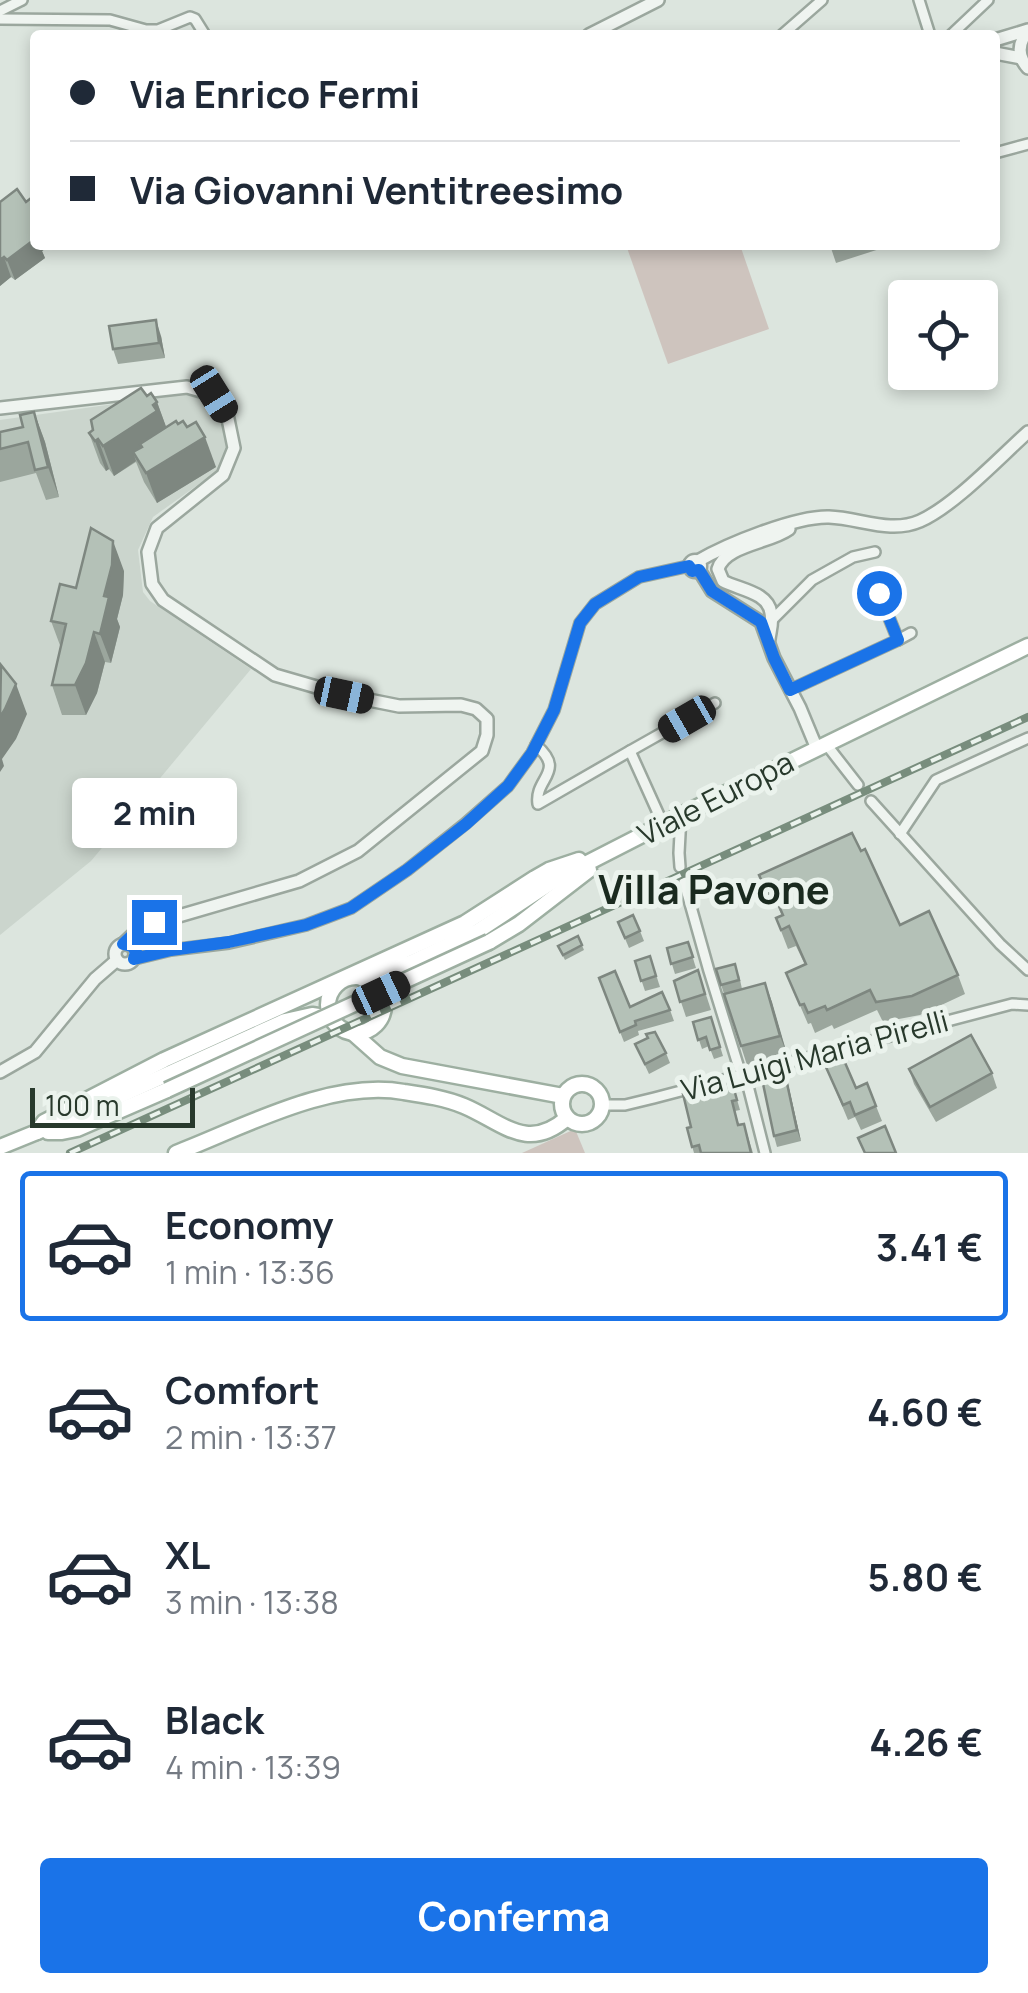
<!DOCTYPE html>
<html lang="it">
<head>
<meta charset="utf-8">
<style>
	:root { --surface:#fff; --page:#f6f6f7; --text:#1f2937; --muted:#747a83; --line:#e0e1e3; --accent:#1a73e8 }
	body { margin:0; font-family:Manrope,sans-serif; background:var(--page); color:var(--text); height:100vh; display:flex; flex-direction:column; font-size:38px; white-space:nowrap }
	* { box-sizing:border-box; margin:0 }
	p { font-size:32px; color:var(--muted) }
	.icon { flex:none; width:55px; height:55px; fill:none; stroke:currentColor; stroke-width:2; stroke-linecap:round; stroke-linejoin:round }
	.map { position:relative; height:1153px; overflow:hidden }
	.panel { display:flex; flex-direction:column; background:var(--surface); flex:1 }
	.panel>* { flex:none }
	.guide { position:absolute; left:30px; top:30px; width:970px; height:220px; border-radius:10px; box-shadow:0 5px 15px #0003; display:grid; align-content:center; height:220px; padding:0 40px; background:var(--surface) }
	.controls { position:absolute; left:888px; top:280px; display:grid; gap:20px }
	.controls a { display:grid; place-items:center; width:110px; height:110px; border-radius:10px; background:var(--surface); box-shadow:0 5px 15px #0003; font-size:50px }
	.scale { position:absolute; left:30px; bottom:25px; width:165px; box-sizing:border-box; padding-left:10px; border:5px solid #28392c; border-top:0; font-size:28px; line-height:35px; white-space:nowrap; color:#28392c; -webkit-text-stroke:8px #ebf3ed; paint-order:stroke }
	.end { position:absolute; width:45px; height:45px; margin:-22px; border:12px solid #1a73e8; background:#fff; box-shadow:0 0 0 5px #fff }
	.from { border-radius:50% }
	.bubble { position:absolute; height:70px; border-radius:10px; background:var(--surface); box-shadow:0 5px 15px #0003; font-size:32px; font-weight:700; line-height:70px; text-align:center }
	.car { position:absolute; width:30px; height:60px; margin:-30px -15px; border-radius:12px; box-shadow:0 0 8px 2px #0007; background:linear-gradient(#222 24%,#8ab4d8 0 40%,#222 0 76%,#8ab4d8 0 86%,#222 0) }
	.guide b { display:flex; align-items:center; gap:35px; height:95px; font-size:38px }
	.guide b+b { border-top:2px solid var(--line) }
	.guide i { width:25px; height:25px; background:var(--text) }
	ul { padding:18px 0 0; list-style:none }
	li { display:flex; align-items:center; gap:30px; height:150px; margin:0 20px 15px; padding:0 20px; border:5px solid transparent; border-radius:10px }
	li div { flex:1 }
	li b { display:block; font-size:38px }
	li em { font-style:normal; font-weight:700 }
	li.active { border-color:var(--accent) }
	li>.icon { width:90px; height:90px; stroke-width:1.5 }
	.primary-button { display:flex; gap:20px; margin-top:auto; padding:20px 40px }
	.primary-button a { flex:1; height:115px; border-radius:10px; background:var(--accent); color:#fff; font-size:40px; font-weight:700; line-height:115px; text-align:center }
	.map>svg:first-child { display:block }
	.built { fill:#cbd5cd }
	.green { fill:#cec4be }
	.lines { fill:none; stroke-linecap:round; stroke-linejoin:round }
	.minor-casing { stroke:#9ba79e; stroke-width:14 }
	.tertiary-casing { stroke:#9ba79e; stroke-width:16 }
	.primary-casing { stroke:#9dafa1; stroke-width:19 }
	.minor { stroke:#eff4f0; stroke-width:9 }
	.tertiary { stroke:#eff4f0; stroke-width:11 }
	.primary { stroke:#fff; stroke-width:14 }
	.rail-casing { stroke:#788d7d; stroke-width:8 }
	.rail { stroke:#ebf3ed; stroke-width:4; stroke-dasharray:11; stroke-linecap:butt }
	.primary-bridge-casing { stroke:#9dafa1; stroke-width:19; stroke-linecap:butt }
	.primary-bridge { stroke:#fff; stroke-width:14 }
	.wall { fill:#9ba69d }
	.shaded-wall { fill:#7e8780 }
	.building { fill:#b4c1b7; stroke:#7e8780; stroke-width:2.5 }
	.route { stroke:#1a73e8; stroke-width:12 }
	.labels { text-anchor:middle; stroke-width:10; stroke-linejoin:round; paint-order:stroke }
	.street-label { font-size:30px; fill:#28392c; stroke:#ebf3ed }
	.district-label { font-size:40px; font-weight:bold; fill:#1a2a1f; stroke:#ebf3ed }
</style>
</head>
<body>
<div class="map">
<svg width="1028" height="1153" viewBox="0 0 1028 1153">
	<rect width="100%" height="100%" fill="#dce5de"/>
	<path class="built" d="M185 394 207 399 219 415 229 447 217 471 153 517 138 550 143 592 150 601 251 669 91 861 0 935V420Z"/>
	<g class="green">
		<path d="M626 245H740L769 329 668 364Z"/>
		<path d="M575 1129 585 1153H522Z"/>
	</g>
	<g class="lines">
		<defs>
			<g id="minor">
				<path d="M919 0 930 35"/>
				<path d="M0 11 22 0"/>
				<path d="M0 19 110 20 146 30H158L190 17 195 19 205 35"/>
				<path d="M782 35 822 0"/>
				<path d="M951 35 988 0"/>
				<path d="M995 153 1028 144"/>
				<path d="M772 620 812 580 853 557 875 552"/>
				<path d="M898 640 911 633"/>
				<path d="M790 690 898 640 879 593"/>
				<path d="M826 744 858 785"/>
				<path d="M536 745C567 772 534 778 538 804L630 751 663 824"/>
				<path d="M630 751 715 703"/>
				<path d="M871 801 1000 944 1028 970"/>
				<path d="M900 834 936 780 1028 738"/>
				<path d="M680 867 679 853 681 815"/>
				<path d="M684 882 709 971 739 1068 745 1074 765 1153"/>
				<path d="M134 959 171 950 229 943 306 925 351 908 407 870 465 824 508 786 532 753 554 710 580 623 595 604 639 577 689 566"/>
				<path d="M602 1105H625L654 1098 1012 1004 1028 1005"/>
			</g>
			<g id="tertiary">
				<path d="M1028 31C1018 43 1017 56 1028 68"/>
				<path d="M589 35 658 0"/>
				<path d="M995 40 1028 30"/>
				<path d="M995 53 1021 58"/>
				<path d="M0 408 187 387 215 395 227 414 234 448 223 475 157 528 148 552 152 584 163 600 275 675 344 695 399 706 461 705 476 709 487 719V735L482 751 358 851 299 881 141 927 123 944"/>
				<circle cx="695" cy="566" r="5.5"/>
				<path d="M698 561C727 544 796 516 829 517 860 518 890 534 920 521 954 506 999 458 1028 432"/>
				<path d="M699 570 712 591 761 622 774 658 800 708 817 749"/>
				<path d="M769 639C770 631 773 622 771 613 768 592 740 590 723 581L718 569C725 545 770 543 789 529"/>
				<circle cx="125" cy="954" r="10"/>
				<path d="M0 1072 35 1052 95 979 117 960"/>
			</g>
			<g id="primary">
				<path d="M489 942 519 924 589 870"/>
				<circle cx="356" cy="1005" r="28"/>
				<path d="M363 979 412 962 478 931 558 878 681 815 1028 646"/>
				<path d="M353 1033 380 1057 402 1066 563 1096"/>
				<circle cx="582" cy="1104" r="20"/>
				<path d="M37 1132 44 1122 164 1060 465 923 535 878 549 870 579 860"/>
				<path d="M48 1132H62L77 1129 167 1090"/>
				<path d="M0 1147 64 1121 285 1021 312 1015 331 1018"/>
				<path d="M176 1153C244 1127 330 1079 404 1092 424 1095 445 1098 464 1106 502 1122 527 1153 567 1118"/>
			</g>
		</defs>
		<use href="#minor" class="minor-casing"/>
		<use href="#tertiary" class="tertiary-casing"/>
		<use href="#primary" class="primary-casing"/>
		<use href="#minor" class="minor"/>
		<use href="#tertiary" class="tertiary"/>
		<use href="#primary" class="primary"/>
		<defs>
			<path id="rail" d="M70 1153 1028 717"/>
		</defs>
		<use href="#rail" class="rail-casing"/>
		<use href="#rail" class="rail"/>
		<defs>
			<path id="primary-bridge" d="M167 1090 489 942"/>
		</defs>
		<use href="#primary-bridge" class="primary-bridge-casing"/>
		<use href="#primary-bridge" class="primary-bridge"/>
	</g>
	<g class="wall">
		<path d="M0 202 35 245H51L42 251 45 258 15 280 11 277 0 286Z"/>
		<path d="M830 245H892L836 263Z"/>
		<path d="M161 336 165 358 118 364 113 349Z"/>
		<path d="M147 396 157 402 166 427 216 467 157 503 144 482 136 462 114 476 109 469 106 471 100 463 89 433Z"/>
		<path d="M34 412 45 442 59 497 46 500 36 473 0 482V432L23 427Z"/>
		<path d="M124 571 123 595 117 619 120 627 111 663 105 662 97 693 86 715H62L52 685 61 648 51 621 76 588Z"/>
		<path d="M861 851 900 925 958 975 965 994 920 1015 883 1022 877 1010 834 1029 832 1025 815 1033 811 1023 808 1024 786 973 805 965 796 946 788 949 776 918 782 916 776 903 771 905 759 875Z"/>
		<path d="M618 922 640 931 644 941 629 948Z"/>
		<path d="M578 936 584 950 565 960 558 946Z"/>
		<path d="M688 942 696 968 675 974 667 948Z"/>
		<path d="M650 956 660 987 645 991 635 961Z"/>
		<path d="M716 969 739 975 742 989 765 983 787 1054 747 1065Z"/>
		<path d="M698 970 711 1010 686 1017 674 981Z"/>
		<path d="M599 978 630 1007 670 1010 674 1021 638 1031 639 1035 624 1042Z"/>
		<path d="M711 1017 723 1056 714 1059 709 1046 702 1049 693 1022Z"/>
		<path d="M648 1038 666 1053 670 1063 649 1074 635 1044Z"/>
		<path d="M825 1065 856 1088 876 1106 882 1121 861 1130 855 1117 848 1120Z"/>
		<path d="M909 1069 992 1073 997 1088 936 1122 914 1084Z"/>
		<path d="M732 1082 740 1110 735 1111 739 1125 744 1124 753 1153H694L687 1128 691 1127Z"/>
		<path d="M788 1084 801 1141 777 1147 774 1136Z"/>
	</g>
	<g class="shaded-wall">
		<path d="M35 239V245H51L42 251 45 258 15 280 7 260Z"/>
		<path d="M4 257 11 277 0 286V260Z"/>
		<path d="M156 320 161 336 165 358 159 343Z"/>
		<path d="M157 402 168 432 144 456 133 452 136 461 114 476 103 446Z"/>
		<path d="M34 412 45 442 59 497 48 467Z"/>
		<path d="M205 437 216 467 157 503 146 473Z"/>
		<path d="M98 439 109 469 106 471 95 441Z"/>
		<path d="M113 541 124 571 123 595 117 619 120 627 111 663 100 634Z"/>
		<path d="M94 632 105 662 97 693 86 715 75 685Z"/>
		<path d="M16 684 27 714 16 739 2 759 4 766 0 772V717Z"/>
		<path d="M765 983 772 1002 787 1054 780 1036Z"/>
		<path d="M785 1074 788 1084 801 1141 797 1130Z"/>
	</g>
	<g class="building">
		<path d="M17 189 26 202 35 195V231L34 232 35 239 7 260 4 257 0 260V202Z"/>
		<path d="M156 320 159 343 113 349 109 326Z"/>
		<path d="M141 388 147 396 151 393 157 402 153 405 157 411 103 446 98 439 95 441 89 433 93 430 91 420Z"/>
		<path d="M34 412 48 467 35 470 28 442 0 449V432L23 427 20 415Z"/>
		<path d="M176 421 178 424 183 421 187 427 196 422 205 437 146 473 133 452 142 447 140 444Z"/>
		<path d="M91 528 113 541 112 565 104 596 109 597 100 634 94 632 86 663 75 685H52L66 624 51 621 60 584 76 588Z"/>
		<path d="M1 665 16 684 5 709 0 717Z"/>
		<path d="M852 833 861 851 865 849 900 925 929 911 958 975 912 996 876 1002 870 990 827 1010 825 1006 808 1013 804 1004 800 1005 786 973 806 964 789 926 781 930 776 918 783 915 769 883 764 886 759 875Z"/>
		<path d="M633 915 640 931 625 938 618 922Z"/>
		<path d="M578 936 582 945 563 955 558 946Z"/>
		<path d="M688 942 693 957 671 964 667 948Z"/>
		<path d="M650 956 656 976 641 981 635 961Z"/>
		<path d="M735 964 739 980 721 985 716 969Z"/>
		<path d="M698 970 705 994 680 1002 674 981Z"/>
		<path d="M615 971 630 1007 662 992 670 1010 635 1021 636 1025 620 1032 599 978Z"/>
		<path d="M765 983 780 1036 741 1046 724 994Z"/>
		<path d="M711 1017 720 1047 710 1050 706 1037 698 1040 693 1022Z"/>
		<path d="M655 1032 666 1053 645 1064 635 1044 648 1038 646 1034Z"/>
		<path d="M971 1035 992 1073 930 1107 909 1069Z"/>
		<path d="M843 1058 856 1088 867 1083 876 1106 855 1115 850 1102 843 1105 825 1065Z"/>
		<path d="M785 1074 797 1130 774 1136 762 1079Z"/>
		<path d="M732 1082 737 1100 732 1101 738 1125 744 1124 751 1153H701L699 1145 692 1147 687 1128 691 1127 683 1094Z"/>
		<path d="M885 1126 896 1153H865L858 1138Z"/>
	</g>
	<g class="lines">
		<path class="route" d="M154 922 141 927 123 944 132 946 136 952 134 959 171 950 229 942 306 925 351 908 407 870 466 824 508 786 532 753 554 710 580 623 595 604 639 577 689 566 692 571 699 570 712 591 761 622 774 658 790 690 898 640 879 593"/>
	</g>
	<g class="labels">
		<g class="street-label">
			<text transform="translate(716 799) rotate(-27)" y="10">Viale Europa</text>
			<text transform="translate(815 1056) rotate(-15)" y="10">Via Luigi Maria Pirelli</text>
		</g>
		<g class="district-label">
			<text x="714" y="904">Villa Pavone</text>
		</g>
	</g>
</svg>
<div class="controls">
<a><svg class="icon" aria-label="locate" viewBox="0 0 24 24"><circle cx="12" cy="12" r="6"/><path d="M12 2v4M12 18v4M2 12h4M18 12h4"/></svg></a>
</div>
<div class="scale">100 m</div>
<i class="end from" style="left:879px;top:593px"></i>
<i class="end" style="left:154px;top:922px"></i>
<div class="bubble" style="left:72px;top:778px;width:165px">2 min</div>
<i class="car" style="left:214px;top:394px;rotate:148deg"></i>
<i class="car" style="left:344px;top:695px;rotate:102deg"></i>
<i class="car" style="left:687px;top:719px;rotate:240deg"></i>
<i class="car" style="left:381px;top:993px;rotate:65deg"></i>
<div class="guide">
<b><i class="from"></i>Via Enrico Fermi</b>
<b><i></i>Via Giovanni Ventitreesimo</b>
</div>
</div>
<section class="panel">
<ul>
<li class="active"><svg class="icon" aria-label="car" viewBox="0 0 24 24"><path d="M5 17H2v-5l4-1 3-4h7l3 4 3 1v5h-3M9 17h6M6 11h13"/><circle cx="7" cy="17" r="2"/><circle cx="17" cy="17" r="2"/></svg><div><b>Economy</b><p>1 min · 13:36</p></div><em>3.41 €</em></li>
<li><svg class="icon" aria-label="car" viewBox="0 0 24 24"><path d="M5 17H2v-5l4-1 3-4h7l3 4 3 1v5h-3M9 17h6M6 11h13"/><circle cx="7" cy="17" r="2"/><circle cx="17" cy="17" r="2"/></svg><div><b>Comfort</b><p>2 min · 13:37</p></div><em>4.60 €</em></li>
<li><svg class="icon" aria-label="car" viewBox="0 0 24 24"><path d="M5 17H2v-5l4-1 3-4h7l3 4 3 1v5h-3M9 17h6M6 11h13"/><circle cx="7" cy="17" r="2"/><circle cx="17" cy="17" r="2"/></svg><div><b>XL</b><p>3 min · 13:38</p></div><em>5.80 €</em></li>
<li><svg class="icon" aria-label="car" viewBox="0 0 24 24"><path d="M5 17H2v-5l4-1 3-4h7l3 4 3 1v5h-3M9 17h6M6 11h13"/><circle cx="7" cy="17" r="2"/><circle cx="17" cy="17" r="2"/></svg><div><b>Black</b><p>4 min · 13:39</p></div><em>4.26 €</em></li>
</ul>
<div class="primary-button"><a>Conferma</a></div>
</section>
</body>
</html>
